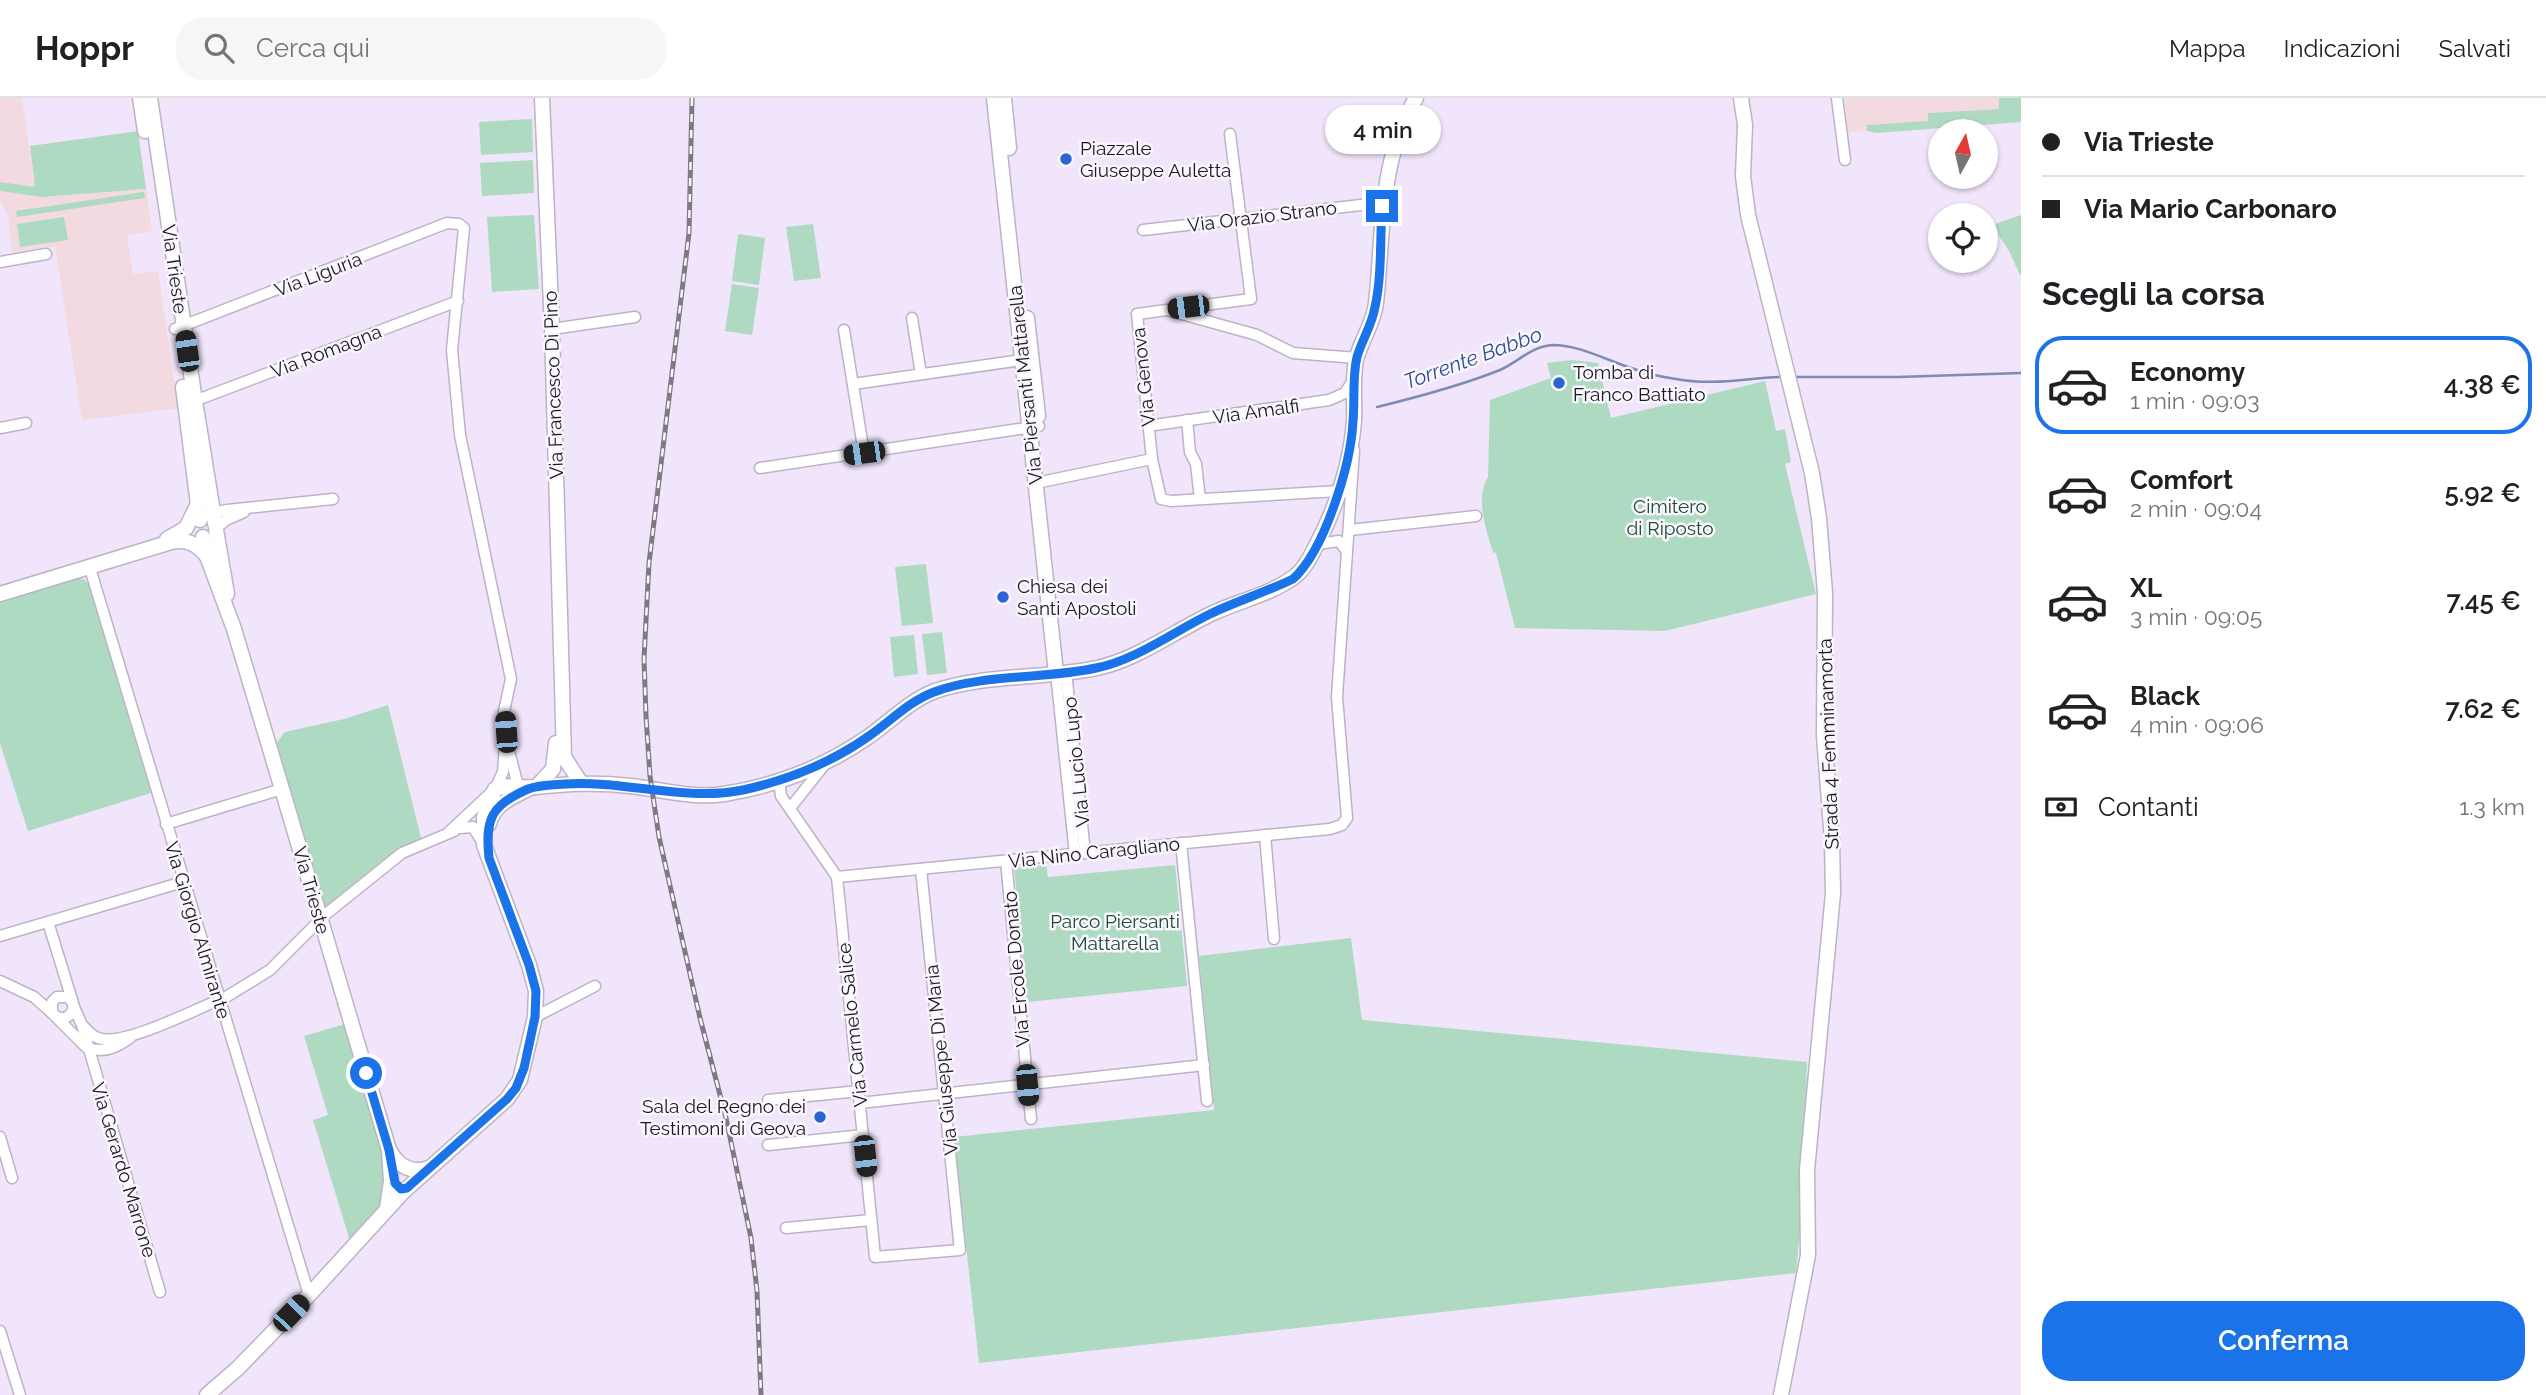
<!DOCTYPE html>
<html lang="it">
<head>
<meta charset="utf-8">
<style>
	:root { --surface:#fff; --page:#f6f6f6; --text:#202124; --muted:#757577; --line:#e0e0e0; --accent:#1a73e8 }
	body { margin:0; font-family:Raleway,sans-serif; background:var(--page); color:var(--text); height:100vh; display:flex; flex-direction:column; font-size:26px; white-space:nowrap }
	* { box-sizing:border-box; margin:0 }
	p { font-size:23px; color:var(--muted) }
	.icon { flex:none; width:38px; height:38px; fill:none; stroke:currentColor; stroke-width:2; stroke-linecap:round; stroke-linejoin:round }
	.map { position:relative; flex:1; overflow:hidden }
	.details { display:flex; flex-direction:column; background:var(--surface); width:525px }
	.details>* { flex:none }
	.banner { display:grid; align-content:center; height:154px; padding:0 21px; background:var(--surface) }
	.needle { width:46px; rotate:8deg }
	.fabs { position:absolute; left:1928px; top:21px; display:grid; gap:14px }
	.fabs a { display:grid; place-items:center; width:70px; height:70px; border-radius:50%; background:var(--surface); box-shadow:0 2px 5px #0004; font-size:35px }
	.end { position:absolute; width:32px; height:32px; margin:-16px; border:9px solid #1a73e8; background:#fff; box-shadow:0 0 0 4px #fff }
	.from { border-radius:50% }
	.bubble { position:absolute; height:49px; border-radius:24px; background:var(--surface); box-shadow:0 2px 5px #0004; font-size:23px; font-weight:600; line-height:49px; text-align:center }
	.car { position:absolute; width:21px; height:42px; margin:-21px -10px; border-radius:9px; box-shadow:0 0 5px 2px #0007; background:linear-gradient(#222 24%,#8ab4d8 0 40%,#222 0 76%,#8ab4d8 0 86%,#222 0) }
	.banner b { display:flex; align-items:center; gap:24px; height:66px; font-size:26px }
	.banner b+b { border-top:2px solid var(--line) }
	.banner i { width:18px; height:18px; background:var(--text) }
	ul { padding:0; list-style:none }
	li { display:flex; align-items:center; gap:21px; height:98px; margin:0 14px 10px; padding:0 7px; border:4px solid transparent; border-radius:28px }
	li div { flex:1 }
	li b { display:block; font-size:26px }
	li em { font-style:normal; font-weight:600 }
	li.active { border-color:var(--accent) }
	li>.icon { width:63px; height:63px; stroke-width:1.5 }
	h2 { padding:0 21px; font-size:32px; line-height:84px }
	.pay { display:flex; align-items:center; gap:18px; height:77px; padding:0 21px; font-size:26px }
	.pay p { margin-inline-start:auto }
	.button { display:flex; gap:14px; margin-top:auto; padding:14px 21px }
	.button a { flex:1; height:80px; border-radius:28px; background:var(--accent); color:#fff; font-size:28px; font-weight:600; line-height:80px; text-align:center }
	header { display:flex; align-items:center; gap:42px; box-sizing:border-box; height:98px; padding:0 35px; background:var(--surface); border-bottom:2px solid var(--line) }
	header strong { font-size:33px }
	nav { display:flex; gap:38px; margin-inline-start:auto; font-size:24px }
	.search { width:490px; height:63px; background:var(--page); display:flex; align-items:center; gap:18px; box-sizing:border-box; padding:0 24px; border-radius:28px; color:var(--muted); font-size:26px }
	main { display:flex; flex:1; min-height:0 }
	.map>svg:first-child { display:block }
	.education { fill:#f3d9e0 }
	.green { fill:#afdac2 }
	.lines { fill:none; stroke-linecap:round; stroke-linejoin:round }
	.stream { stroke:#7b8db3; stroke-width:2.5 }
	.minor-casing { stroke:#bdb3c6; stroke-width:13 }
	.tertiary-casing { stroke:#bdb3c6; stroke-width:17 }
	.minor { stroke:#fff; stroke-width:10 }
	.tertiary { stroke:#fff; stroke-width:14 }
	.rail-casing { stroke:#7f7986; stroke-width:5 }
	.rail { stroke:#faf6fe; stroke-width:2.5; stroke-dasharray:8; stroke-linecap:butt }
	.route { stroke:#1a73e8; stroke-width:9 }
	.poi-dot { fill:#2a65d2; stroke:#faf6fe; stroke-width:2.5 }
	.labels { text-anchor:middle; stroke-width:5; stroke-linejoin:round; paint-order:stroke }
	.poi-label { font-size:19px; fill:#1b181f; stroke:#faf6fe; text-anchor:start }
	.street-label { font-size:19px; fill:#1b181f; stroke:#faf6fe }
	.park-label { font-size:19px; fill:#1a4c36; stroke:#faf6fe }
	.water-label { font-size:21px; font-style:italic; fill:#2f4e8d; stroke:#faf6fe }
</style>
</head>
<body>
<header>
<strong>Hoppr</strong>
<div class="search"><svg class="icon" aria-label="search" viewBox="0 0 24 24"><circle cx="10" cy="10" r="6"/><path d="M15 15l6 6"/></svg>Cerca qui</div>
<nav><a>Mappa</a><a>Indicazioni</a><a>Salvati</a></nav>
</header>
<main>
<div class="map">
<svg width="2021" height="1297" viewBox="0 0 2021 1297">
	<rect width="100%" height="100%" fill="#f0e5fa"/>
	<g class="education">
		<path d="M0 0H22L35 90 0 84Z"/>
		<path d="M1845 0H1999L2000 11 1928 15V23L1867 27V33L1847 34Z"/>
		<path d="M146 91 152 133 127 137 133 176 158 173 178 310 82 322 55 148 12 154 8 117 0 102V93L42 99Z"/>
	</g>
	<g class="green">
		<path d="M1999 0H2021V24L1876 35 1867 33V27L1928 23V15L1999 11Z"/>
		<path d="M532 21 533 54 481 57 479 24Z"/>
		<path d="M138 33 146 91 42 99 0 93V84L35 89 30 48Z"/>
		<path d="M533 62 534 95 482 98 480 65Z"/>
		<path d="M144 94 145 100 17 119 16 113Z"/>
		<path d="M534 117 539 191 492 194 487 119Z"/>
		<path d="M2021 117V177H2020L2009 153 1992 127Z"/>
		<path d="M64 119 68 142 20 149 17 126Z"/>
		<path d="M813 126 821 180 794 183 786 129Z"/>
		<path d="M738 136 765 140 759 187 732 183Z"/>
		<path d="M732 186 759 190 752 237 725 233Z"/>
		<path d="M1571 262 1598 265 1611 320 1765 283 1776 333 1785 331 1791 364 1785 366 1816 496 1665 533 1515 530 1496 455 1493 454C1486 432 1475 400 1488 379L1490 302 1551 280 1547 265Z"/>
		<path d="M926 466 933 525 902 528 895 469Z"/>
		<path d="M77 479 85 482 89 487 151 695 28 733 0 645V503Z"/>
		<path d="M942 534 947 575 927 577 922 536Z"/>
		<path d="M914 537 918 576 894 579 890 539Z"/>
		<path d="M388 607 421 740 383 762 324 811 273 650 285 634 344 621Z"/>
		<path d="M1046 767 1048 779 1175 767 1187 888 1027 904 1014 770Z"/>
		<path d="M1351 840 1362 922 1807 964 1802 1108 1796 1175 979 1265 954 1039 1214 1012 1199 858Z"/>
		<path d="M345 926 383 1052 387 1071 381 1108 350 1143 313 1022 328 1017 304 938Z"/>
	</g>
	<g class="lines">
		<g class="stream">
			<path d="M1793 279H1898L2021 275"/>
			<path d="M1377 309C1418 299 1460 288 1500 272 1518 264 1532 248 1553 247 1580 247 1608 263 1634 271 1648 276 1662 279 1676 281 1714 288 1745 280 1783 279"/>
		</g>
		<defs>
			<g id="minor">
				<path d="M1837 0 1845 62"/>
				<path d="M1143 132 1361 107 1382 108"/>
				<path d="M0 164 46 156"/>
				<path d="M1174 211 1251 201 1230 36"/>
				<path d="M912 220 921 276"/>
				<path d="M175 231 447 125 459 126 464 130 452 252 460 337 511 581 504 613 506 634 503 674 495 691 449 734"/>
				<path d="M552 231 635 219"/>
				<path d="M844 232 864 355"/>
				<path d="M853 286 1022 262 1026 264"/>
				<path d="M189 305 458 203"/>
				<path d="M1187 322 1190 354 1196 366 1200 401"/>
				<path d="M1148 328 1329 302 1345 295 1354 281"/>
				<path d="M0 330 26 325"/>
				<path d="M760 370 1039 328"/>
				<path d="M1036 385 1152 361"/>
				<path d="M1344 394 1339 393 1171 403 1161 401 1152 361 1137 216 1167 212 1257 237 1293 255 1357 260"/>
				<path d="M209 418 213 415 227 412 333 401"/>
				<path d="M216 430 226 422 244 414"/>
				<path d="M1350 432 1476 418"/>
				<path d="M1317 446 1339 443 1346 452"/>
				<path d="M89 467 309 1197"/>
				<path d="M1066 574 1085 755"/>
				<path d="M1056 575 1075 756"/>
				<path d="M510 657 518 688 515 695"/>
				<path d="M779 682 781 698 837 779 875 1159 960 1152 921 771"/>
				<path d="M791 709 825 666"/>
				<path d="M166 726 282 691"/>
				<path d="M460 730 473 729 483 745"/>
				<path d="M1265 737 1274 841"/>
				<path d="M1181 745 1207 1003"/>
				<path d="M1006 763 1031 1021"/>
				<path d="M837 779 1330 731 1342 727 1347 720 1337 599 1354 352"/>
				<path d="M326 816 402 755 454 733"/>
				<path d="M48 824 73 905C75 919 62 925 52 915V904L57 899H68L73 905"/>
				<path d="M0 838 183 784"/>
				<path d="M0 883 34 899 52 915"/>
				<path d="M226 899 270 872 314 828"/>
				<path d="M74 909 82 927 160 1194"/>
				<path d="M55 918 87 950C104 955 116 950 130 940"/>
				<path d="M535 919 595 888"/>
				<path d="M84 929C89 935 94 940 102 941 126 946 188 915 212 905"/>
				<path d="M768 1002 859 993"/>
				<path d="M860 1005 1204 967"/>
				<path d="M0 1039 12 1080"/>
				<path d="M768 1047 863 1037"/>
				<path d="M786 1130 871 1122"/>
				<path d="M0 1233 20 1297"/>
			</g>
			<g id="tertiary">
				<path d="M140 0 145 33"/>
				<path d="M150 0 195 303 215 426"/>
				<path d="M542 0 552 231 564 659 581 685"/>
				<path d="M994 0 1056 575"/>
				<path d="M1004 0 1009 50"/>
				<path d="M1741 0 1745 27 1743 78 1748 117 1812 375 1819 420 1825 495 1824 638 1832 743 1833 795 1807 1072 1808 1157 1781 1297"/>
				<path d="M1027 220 1038 318"/>
				<path d="M183 289 200 422"/>
				<path d="M216 432 227 496"/>
				<path d="M203 439 207 458 234 531 282 691 389 1052 391 1083 387 1110"/>
				<path d="M167 441 186 430 198 406"/>
				<path d="M0 496 171 444C186 441 196 445 206 457"/>
				<path d="M536 689 553 671 556 645"/>
				<path d="M489 726C494 705 513 699 530 690"/>
				<path d="M390 1053C398 1068 412 1076 429 1070"/>
				<path d="M207 1297 238 1270 309 1197 403 1094 507 1001 520 982 535 919 536 893 529 867 484 747V719L495 691C509 685 520 691 535 689 567 686 597 684 630 688 660 691 694 701 724 696 776 688 826 668 868 639 891 623 909 603 935 593 985 576 1045 581 1097 570 1138 561 1175 533 1213 515 1239 503 1271 496 1294 479 1304 472 1311 458 1317 446 1336 410 1351 365 1354 323 1355 303 1352 282 1356 262 1361 242 1374 225 1376 205 1384 134 1378 64 1416 0"/>
			</g>
		</defs>
		<use href="#minor" class="minor-casing"/>
		<use href="#tertiary" class="tertiary-casing"/>
		<use href="#minor" class="minor"/>
		<use href="#tertiary" class="tertiary"/>
		<defs>
			<path id="rail" d="M692 0 689 135 649 465 644 561 646 618 650 678 659 739 700 920 726 1020 751 1140 757 1193 761 1297"/>
		</defs>
		<use href="#rail" class="rail-casing"/>
		<use href="#rail" class="rail"/>
	</g>
	<g class="lines">
		<path class="route" d="M366 975 389 1052 395 1085 401 1091 407 1090 507 1001 516 990 524 970 535 919 536 893 529 867 489 760C485 721 491 707 528 691 539 687 553 687 565 686 624 682 685 704 743 692 788 682 831 665 869 638 891 623 908 604 934 594 981 576 1047 581 1096 570 1136 562 1173 534 1210 516 1237 503 1266 494 1293 481 1325 452 1351 366 1353 323 1355 303 1352 280 1357 259 1362 242 1372 227 1375 209 1382 178 1380 140 1382 108"/>
	</g>
	<g class="poi-dot">
		<circle cx="1066" cy="61" r="7"/>
		<circle cx="1559" cy="285" r="7"/>
		<circle cx="1003" cy="499" r="7"/>
		<circle cx="820" cy="1019" r="7"/>
	</g>
	<g class="labels">
		<g class="poi-label">
			<text x="1080" y="57">Piazzale<tspan x="1080" dy="22">Giuseppe Auletta</tspan></text>
			<text x="1573" y="281">Tomba di<tspan x="1573" dy="22">Franco Battiato</tspan></text>
			<text x="1017" y="495">Chiesa dei<tspan x="1017" dy="22">Santi Apostoli</tspan></text>
			<text x="806" y="1015" text-anchor="end">Sala del Regno dei<tspan x="806" dy="22">Testimoni di Geova</tspan></text>
		</g>
		<g class="street-label">
			<text transform="translate(1262 118) rotate(-7)" y="7">Via Orazio Strano</text>
			<text transform="translate(175 171) rotate(82)" y="7">Via Trieste</text>
			<text transform="translate(318 176) rotate(-21)" y="7">Via Liguria</text>
			<text transform="translate(326 253) rotate(-21)" y="7">Via Romagna</text>
			<text transform="translate(1143 279) rotate(-96)" y="7">Via Genova</text>
			<text transform="translate(553 287) rotate(-92)" y="7">Via Francesco Di Pino</text>
			<text transform="translate(1025 287) rotate(-96)" y="7">Via Piersanti Mattarella</text>
			<text transform="translate(1256 313) rotate(-8)" y="7">Via Amalfi</text>
			<text transform="translate(1828 646) rotate(-92)" y="7">Strada 4 Femminamorta</text>
			<text transform="translate(1076 664) rotate(-96)" y="7">Via Lucio Lupo</text>
			<text transform="translate(1094 754) rotate(-6)" y="7">Via Nino Caragliano</text>
			<text transform="translate(312 792) rotate(74)" y="7">Via Trieste</text>
			<text transform="translate(198 832) rotate(73)" y="7">Via Giorgio Almirante</text>
			<text transform="translate(1016 871) rotate(-95)" y="7">Via Ercole Donato</text>
			<text transform="translate(852 927) rotate(-96)" y="7">Via Carmelo Salice</text>
			<text transform="translate(941 962) rotate(-96)" y="7">Via Giuseppe Di Maria</text>
			<text transform="translate(124 1072) rotate(73)" y="7">Via Gerardo Marrone</text>
		</g>
		<g class="park-label">
			<text x="1670" y="415">Cimitero<tspan x="1670" dy="22">di Riposto</tspan></text>
			<text x="1115" y="830">Parco Piersanti<tspan x="1115" dy="22">Mattarella</tspan></text>
		</g>
		<g class="water-label">
			<text transform="translate(1473 260) rotate(-20)" y="7">Torrente Babbo</text>
		</g>
	</g>
</svg>
<div class="fabs">
<a><svg class="needle" viewBox="-14 -14 28 28"><path d="M0-13l5 13h-10z" fill="#e53935"/><path d="M0 13l5-13h-10z" fill="#757577"/></svg></a>
<a><svg class="icon" aria-label="locate" viewBox="0 0 24 24"><circle cx="12" cy="12" r="6"/><path d="M12 2v4M12 18v4M2 12h4M18 12h4"/></svg></a>
</div>
<i class="end from" style="left:366px;top:975px"></i>
<i class="end" style="left:1382px;top:108px"></i>
<div class="bubble" style="left:1325px;top:7px;width:116px">4 min</div>
<i class="car" style="left:1188px;top:209px;rotate:263deg"></i>
<i class="car" style="left:187px;top:253px;rotate:352deg"></i>
<i class="car" style="left:864px;top:355px;rotate:262deg"></i>
<i class="car" style="left:506px;top:634px;rotate:356deg"></i>
<i class="car" style="left:1027px;top:987px;rotate:175deg"></i>
<i class="car" style="left:865px;top:1058px;rotate:174deg"></i>
<i class="car" style="left:291px;top:1215px;rotate:44deg"></i>
</div>
<section class="details">
<div class="banner">
<b><i class="from"></i>Via Trieste</b>
<b><i></i>Via Mario Carbonaro</b>
</div>
<h2>Scegli la corsa</h2>
<ul>
<li class="active"><svg class="icon" aria-label="car" viewBox="0 0 24 24"><path d="M5 17H2v-5l4-1 3-4h7l3 4 3 1v5h-3M9 17h6M6 11h13"/><circle cx="7" cy="17" r="2"/><circle cx="17" cy="17" r="2"/></svg><div><b>Economy</b><p>1 min · 09:03</p></div><em>4.38 €</em></li>
<li><svg class="icon" aria-label="car" viewBox="0 0 24 24"><path d="M5 17H2v-5l4-1 3-4h7l3 4 3 1v5h-3M9 17h6M6 11h13"/><circle cx="7" cy="17" r="2"/><circle cx="17" cy="17" r="2"/></svg><div><b>Comfort</b><p>2 min · 09:04</p></div><em>5.92 €</em></li>
<li><svg class="icon" aria-label="car" viewBox="0 0 24 24"><path d="M5 17H2v-5l4-1 3-4h7l3 4 3 1v5h-3M9 17h6M6 11h13"/><circle cx="7" cy="17" r="2"/><circle cx="17" cy="17" r="2"/></svg><div><b>XL</b><p>3 min · 09:05</p></div><em>7.45 €</em></li>
<li><svg class="icon" aria-label="car" viewBox="0 0 24 24"><path d="M5 17H2v-5l4-1 3-4h7l3 4 3 1v5h-3M9 17h6M6 11h13"/><circle cx="7" cy="17" r="2"/><circle cx="17" cy="17" r="2"/></svg><div><b>Black</b><p>4 min · 09:06</p></div><em>7.62 €</em></li>
</ul>
<div class="pay"><svg class="icon" aria-label="cash" viewBox="0 0 24 24"><path d="M3 7h18v10H3z"/><circle cx="12" cy="12" r="2"/></svg>Contanti<p>1.3 km</p></div>
<div class="button"><a>Conferma</a></div>
</section>
</main>
</body>
</html>
